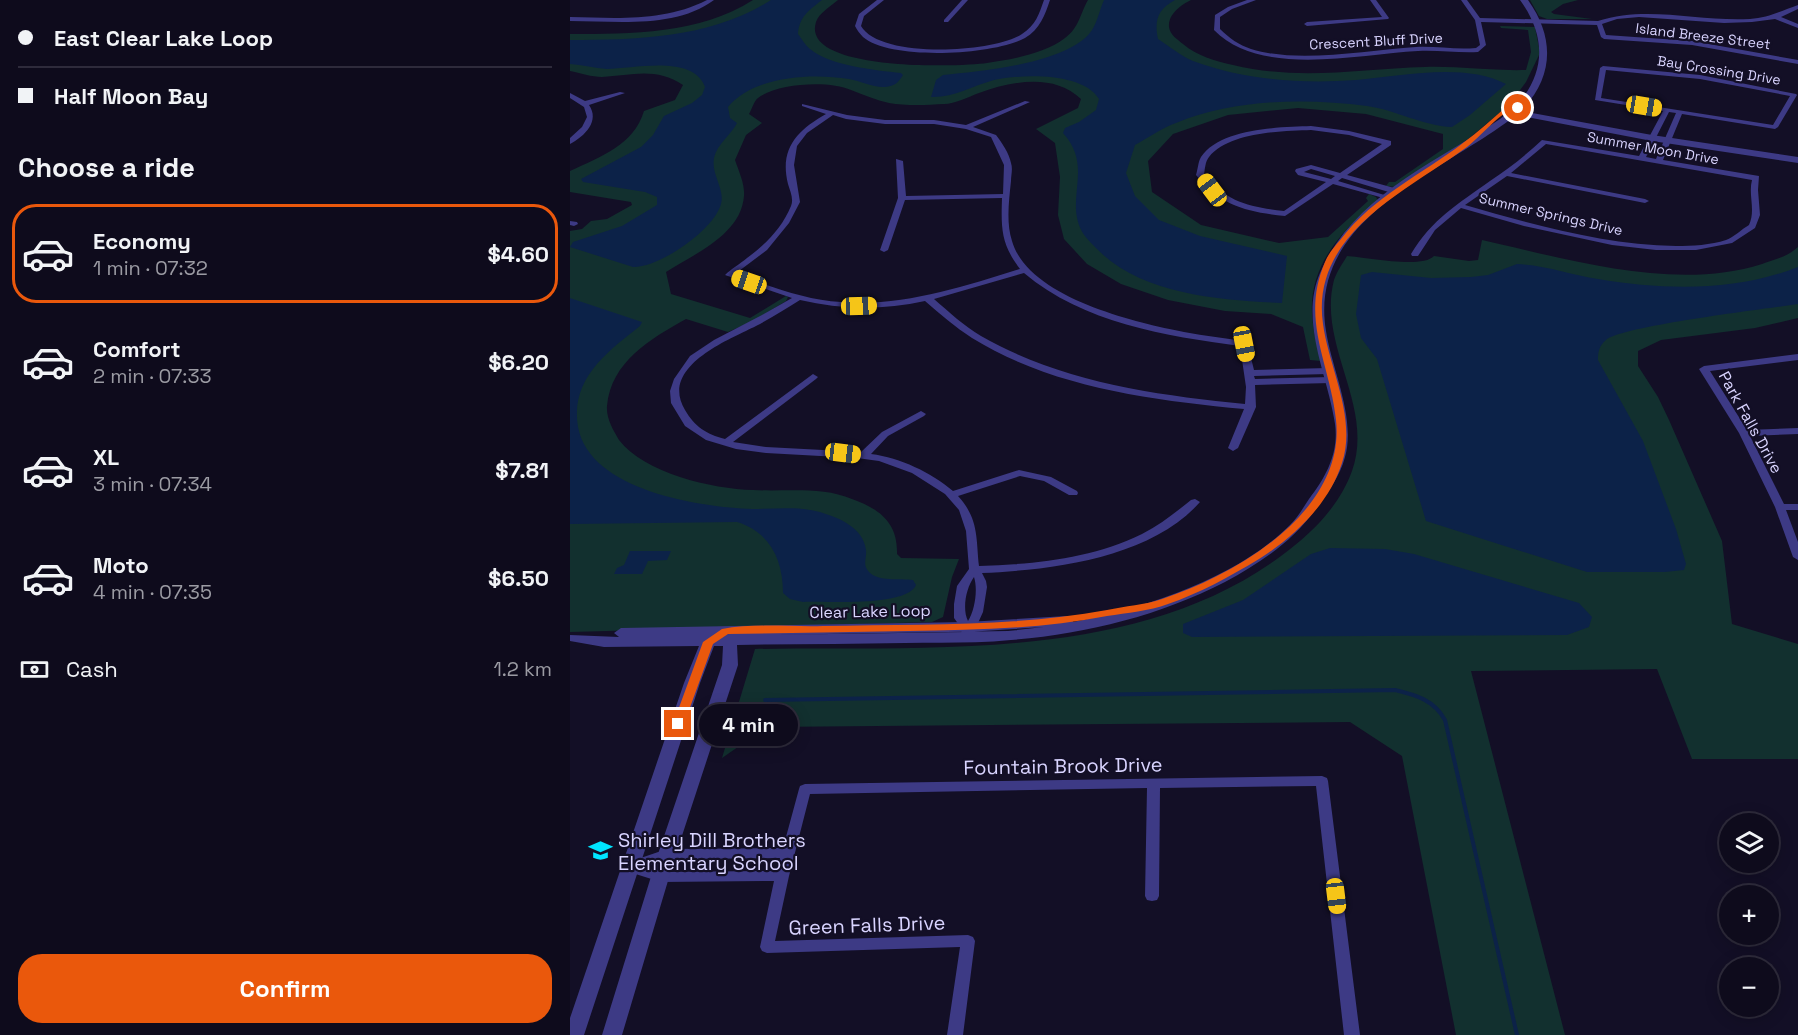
<!DOCTYPE html>
<html lang="en">
<head>
<meta charset="utf-8">
<style>
	:root { --surface:#0e0b1c; --page:#1c1929; --text:#f1f3f6; --muted:#9b9ba3; --line:#2e2b3b; --accent:#ea580c }
	body { margin:0; font-family:"Space Grotesk",sans-serif; background:var(--page); color:var(--text); height:100vh; display:flex; flex-direction:column; font-size:22px; white-space:nowrap }
	* { box-sizing:border-box; margin:0 }
	p { font-size:20px; color:var(--muted) }
	.icon { flex:none; width:33px; height:33px; fill:none; stroke:currentColor; stroke-width:2; stroke-linecap:round; stroke-linejoin:round }
	.map { position:relative; flex:1; overflow:hidden }
	.details { display:flex; flex-direction:column; background:var(--surface); width:570px }
	.details>* { flex:none }
	.hud { display:grid; align-content:center; height:132px; padding:0 18px; background:var(--surface) }
	.controls { position:absolute; left:1149px; top:813px; display:grid; gap:12px }
	.controls a { display:grid; place-items:center; width:60px; height:60px; border-radius:50%; background:var(--surface); box-shadow:0 3px 15px #0003,0 0 0 2px var(--line); font-size:30px }
	.end { position:absolute; width:27px; height:27px; margin:-14px; border:8px solid #ea580c; background:#fff; box-shadow:0 0 0 3px #fff }
	.from { border-radius:50% }
	.bubble { position:absolute; height:42px; border-radius:21px; background:var(--surface); box-shadow:0 3px 15px #0003,0 0 0 2px var(--line); font-size:20px; font-weight:600; line-height:42px; text-align:center }
	.car { position:absolute; width:18px; height:36px; margin:-18px -9px; border-radius:8px; box-shadow:0 0 4px 2px #0007; background:linear-gradient(#f5c518 24%,#345 0 40%,#f5c518 0 76%,#345 0 86%,#f5c518 0) }
	.hud b { display:flex; align-items:center; gap:21px; height:57px; font-size:22px }
	.hud b+b { border-top:2px solid var(--line) }
	.hud i { width:15px; height:15px; background:var(--text) }
	ul { padding:0; list-style:none }
	li { display:flex; align-items:center; gap:18px; height:99px; margin:0 12px 9px; padding:0 6px; border:3px solid transparent; border-radius:24px }
	li div { flex:1 }
	li b { display:block; font-size:22px }
	li em { font-style:normal; font-weight:600 }
	li.selected { border-color:var(--accent) }
	li>.icon { width:54px; height:54px; stroke-width:1.5 }
	h2 { padding:0 18px; font-size:27px; line-height:72px }
	.pay { display:flex; align-items:center; gap:15px; height:66px; padding:0 18px; font-size:22px }
	.pay p { margin-inline-start:auto }
	.action { display:flex; gap:12px; margin-top:auto; padding:12px 18px }
	.action a { flex:1; height:69px; border-radius:24px; background:var(--accent); color:#fff; font-size:24px; font-weight:600; line-height:69px; text-align:center }
	main { display:flex; flex:1; min-height:0 }
	.map>svg:first-child { display:block }
	.green { fill:#12302f }
	.water { fill:#0c2248 }
	.lines { fill:none; stroke-linecap:round; stroke-linejoin:round }
	.stream { stroke:#0c2248; stroke-width:4 }
	.minor { fill:#3d3a85; fill-rule:evenodd }
	.tertiary { fill:#3d3a85; fill-rule:evenodd }
	.route { fill:#ea580c }
	.labels { text-anchor:middle; stroke-width:4.5; stroke-linejoin:round; paint-order:stroke }
	.far-street-label { font-size:14px; fill:#d9d4ff; stroke:#130f26 }
	.street-label { font-size:16px; fill:#d9d4ff; stroke:#130f26 }
	.near-street-label { font-size:20px; fill:#d9d4ff; stroke:#130f26 }
	.near-poi-label { font-size:20px; fill:#d9d4ff; stroke:#130f26; text-anchor:start }
</style>
</head>
<body>
<main>
<section class="details">
<div class="hud">
<b><i class="from"></i>East Clear Lake Loop</b>
<b><i></i>Half Moon Bay</b>
</div>
<h2>Choose a ride</h2>
<ul>
<li class="selected"><svg class="icon" aria-label="car" viewBox="0 0 24 24"><path d="M5 17H2v-5l4-1 3-4h7l3 4 3 1v5h-3M9 17h6M6 11h13"/><circle cx="7" cy="17" r="2"/><circle cx="17" cy="17" r="2"/></svg><div><b>Economy</b><p>1 min · 07:32</p></div><em>$4.60</em></li>
<li><svg class="icon" aria-label="car" viewBox="0 0 24 24"><path d="M5 17H2v-5l4-1 3-4h7l3 4 3 1v5h-3M9 17h6M6 11h13"/><circle cx="7" cy="17" r="2"/><circle cx="17" cy="17" r="2"/></svg><div><b>Comfort</b><p>2 min · 07:33</p></div><em>$6.20</em></li>
<li><svg class="icon" aria-label="car" viewBox="0 0 24 24"><path d="M5 17H2v-5l4-1 3-4h7l3 4 3 1v5h-3M9 17h6M6 11h13"/><circle cx="7" cy="17" r="2"/><circle cx="17" cy="17" r="2"/></svg><div><b>XL</b><p>3 min · 07:34</p></div><em>$7.81</em></li>
<li><svg class="icon" aria-label="car" viewBox="0 0 24 24"><path d="M5 17H2v-5l4-1 3-4h7l3 4 3 1v5h-3M9 17h6M6 11h13"/><circle cx="7" cy="17" r="2"/><circle cx="17" cy="17" r="2"/></svg><div><b>Moto</b><p>4 min · 07:35</p></div><em>$6.50</em></li>
</ul>
<div class="pay"><svg class="icon" aria-label="cash" viewBox="0 0 24 24"><path d="M3 7h18v10H3z"/><circle cx="12" cy="12" r="2"/></svg>Cash<p>1.2 km</p></div>
<div class="action"><a>Confirm</a></div>
</section>
<div class="map">
<svg width="1228" height="1035" viewBox="0 0 1228 1035">
	<rect width="100%" height="100%" fill="#130f26"/>
	<g class="green">
		<path d="M183 0H268C261 6 249 13 246 22 230 72 392 67 417 63 443 59 474 54 495 38 509 28 510 14 518 0H621C611 5 598 14 599 27 600 35 607 39 613 44 627 56 645 61 663 65 729 81 789 69 855 67 889 66 922 71 956 70L961 52 958 30 931 28 930 26 965 27 970 53 956 82 939 105 897 140 826 187 816 186 819 182H825L873 149V134L796 114 728 108 658 115 603 134 578 161 582 192 631 225 709 243 758 237 798 201 796 198 799 194 806 197 808 201C769 232 735 270 743 324 744 336 748 348 751 361L740 360 733 327 701 314 655 311 598 300 551 284 517 264 494 239 488 215 490 177 485 143 466 129 508 108 511 99C484 73 442 81 409 93 398 97 385 104 374 104 357 105 336 106 319 103 306 100 294 95 281 90 259 80 207 83 188 98 184 101 182 109 179 114L192 123 176 135 165 160C169 172 175 184 174 196 171 235 124 254 96 272L101 294 180 318 216 296 218 297 216 301 183 321 158 332 116 319C80 339 41 362 37 406 36 418 43 430 49 440 74 473 142 489 183 490 216 492 251 486 282 499 310 509 328 523 327 554L331 558 389 559 382 577 373 617 362 622 0 632V231L12 229 21 221 37 219 62 205 61 202 0 192V171C30 157 64 145 74 111L105 100 113 85C87 67 62 75 32 77 22 77 10 73 0 71V34C61 34 130 34 183 0Z"/>
		<path d="M960 0H1008L993 4 981 12 984 14 1022 19H977L969 16Z"/>
		<path d="M912 240C998 259 1105 292 1192 264 1206 259 1217 257 1228 247V318L1185 328 1091 340 1068 351V366L1088 397 1099 420 1152 541 1162 624 1228 644V759H1122L1087 669 901 671 995 1035H886L832 756 780 722 197 727 152 758 185 649C357 646 565 664 711 556 741 534 769 507 782 471 805 406 747 345 764 280 767 271 773 263 777 256 795 257 852 269 864 256L899 261 908 260Z"/>
	</g>
	<g class="water">
		<path d="M201 0H252C239 10 229 17 228 34 232 39 235 45 240 49 260 66 305 70 331 73L333 75C328 83 325 86 315 87 304 88 291 81 279 79 241 73 184 76 158 107L160 118 167 123C161 135 147 144 144 158 141 175 155 188 151 204 144 230 89 268 63 267L0 247 3 242 52 226 87 205V197L75 192 13 182 11 179 71 147 83 135 94 116 122 103 132 95 135 87C123 54 63 69 37 69 25 68 12 65 0 64V40C68 40 142 38 201 0Z"/>
		<path d="M534 0H605C588 9 584 20 588 39 599 46 611 56 623 61 674 80 732 84 786 80 830 76 895 62 936 84L900 115 882 127C853 126 826 110 797 106 734 98 665 99 606 123 592 128 578 138 565 145L556 173 565 196 589 220 630 236 717 256 712 303C650 300 571 295 526 248 519 241 512 234 509 225 498 194 522 165 493 133L495 128 509 122 526 110 529 99C513 72 451 74 424 80 402 86 383 98 361 97L366 80 373 75C412 71 492 64 519 34 527 25 529 11 534 0Z"/>
		<path d="M947 264C974 265 1002 275 1028 279 1094 290 1165 292 1228 267V304C1197 309 1052 326 1036 340 1029 346 1028 352 1028 360L1073 441 1106 529 1116 564 1114 570 1095 572H1017L856 521 807 359 791 338 786 314 791 275 802 272 861 278 901 277 918 275Z"/>
		<path d="M0 298 72 322 70 326C37 352 0 379 8 427 20 491 130 507 182 509 203 509 229 506 250 512 269 518 293 527 296 550 297 558 292 565 299 572 309 582 329 578 343 580L346 585C337 607 256 601 233 602L220 599 213 593C213 560 200 532 167 522L0 524Z"/>
		<path d="M760 548 815 549 844 554 1009 603 1022 617 1019 627 997 635 622 637 613 633V624L673 600 741 554Z"/>
		<path d="M60 551H101L97 560 78 561 72 574H44L47 568 54 565Z"/>
	</g>
	<g class="lines">
		<path class="stream" d="M195 700 825 690C846 695 864 700 875 720L947 1035"/>
		<g class="minor">
			<path d="M137 0H144C105 29 46 21 0 21V17C47 18 94 22 137 0Z"/>
			<path d="M307 0H314L294 16 291 26C310 59 423 53 452 34 466 25 469 14 474 0H480C475 15 470 29 455 38 424 55 321 61 293 37 290 34 287 30 285 26L289 14Z"/>
			<path d="M392 0H398L378 22H374V20Z"/>
			<path d="M677 0H686L662 9 650 17V29C659 38 669 45 681 49 729 64 796 50 846 47 866 46 886 50 906 48L910 45 905 20 891 0H897L910 18 1028 21C1077 5 1130 22 1180 19 1198 18 1211 11 1228 5V9L1211 17 1228 24V28L1205 19 1182 22 1154 23 1069 17 1047 19 1032 24 1036 35 1122 41 1228 60V64L1122 45 1034 39 1031 37 1027 25 911 22 916 45 908 52C888 53 868 50 848 51 788 54 691 78 644 30L645 15 658 7Z"/>
			<path d="M800 0H806L819 18 818 19 737 26 734 24 737 22 812 17Z"/>
			<path d="M1033 66 1130 75 1226 94 1227 95 1208 127 1205 129 1112 114 1093 160 1189 176 1188 190 1190 215 1185 228 1162 243 1126 250H1086L1042 245 954 226 891 208 865 230 848 256H842L841 254C862 219 888 204 920 181 938 169 956 155 972 140L1069 156 1093 111 1025 100 1030 68ZM1036 70 1130 79 1220 96 1203 125 1031 98ZM1099 112 1106 113 1086 159 1076 157ZM976 144 1182 180C1178 195 1186 210 1179 225 1172 229 1164 237 1156 240 1141 245 1122 246 1106 246 1035 245 964 225 895 205L937 176 1075 203 1079 201 1075 199 941 173Z"/>
			<path d="M50 92 55 93 19 105C30 121 15 136 0 144V138L12 127 17 117 14 107 0 98V93L15 101Z"/>
			<path d="M455 101 460 102 403 127 426 135C432 143 439 153 441 163 443 169 441 175 441 181 439 200 436 223 442 241 458 297 563 322 614 332 635 336 656 338 677 342L684 370 758 368 763 371 758 374 684 376 685 379 761 377 766 380 761 383 685 385 686 407 668 448 663 451 658 448 674 409C582 400 483 388 402 338 385 327 370 314 355 301 313 310 272 310 230 300 216 309 201 318 186 326 158 340 89 367 115 410 125 427 136 434 155 439L243 374 248 377 246 379 163 442 196 447 291 452 312 432 351 411 356 414 354 416 318 436 301 454C331 458 360 472 383 491L449 470 481 477 507 491 508 493 507 495H499L474 481 450 476 388 496C409 519 406 538 409 566 465 564 521 559 572 534 590 525 606 512 621 500L625 499 630 502C581 558 482 570 412 573L416 581 417 587 413 612 403 634 397 638 393 637 391 634 392 629 384 618V604L387 586 399 569 396 531 389 510 375 494 342 473 309 461 287 458 196 453 166 449 136 440 115 426 101 403 100 391 104 379 120 356 144 340 192 315 222 298 155 275C161 269 170 264 177 258 195 245 212 228 221 206 224 199 220 191 218 184 209 148 228 130 256 114L232 106V104L277 115 315 120H364L396 125ZM263 115 276 119 315 124H364L396 129 421 137 434 165 433 194 336 196 333 161 326 159 328 198 310 250 314 252 318 250 335 200 432 198C431 229 431 244 450 269 392 287 333 307 271 302 235 300 200 286 165 274L197 250 219 223 230 202 224 165 227 146 237 133ZM454 273C513 323 596 336 670 346L676 387 675 404C585 395 491 382 411 336 394 326 379 312 364 299ZM404 577C408 589 405 610 398 621 392 609 396 588 404 577Z"/>
			<path d="M741 126 779 131 821 141V145L777 175 828 189V193H822L772 178 768 181 821 197 817 199 763 184 715 216C677 212 651 206 626 175 628 169 628 162 631 157 650 128 711 127 741 126ZM741 130 779 135 812 144 770 173 741 165 726 169 725 171 728 175 756 182 714 211C679 207 657 202 634 175 635 169 635 162 639 157 659 132 712 131 741 130ZM741 169 765 176 761 179 734 172Z"/>
			<path d="M0 221 7 222 8 224 4 226 0 225Z"/>
			<path d="M1228 354V360L1140 371 1177 430 1228 428V434L1180 436 1214 504H1228V510H1216L1228 542V560L1223 557 1205 507 1169 433 1129 369 1134 366Z"/>
			<path d="M752 776 757 778 758 781 790 1035H774L746 786 590 788 589 896 587 900 582 901 577 900 575 896 577 788 240 794 219 876 205 941 398 935 403 937 405 941 393 1035H377L390 947 197 953 192 951 190 947 204 881 91 882 56 871 54 867 56 863 97 849 213 848 229 789 230 786 235 784ZM210 858 207 871 91 872 76 867 98 859Z"/>
		</g>
		<path class="tertiary" d="M950 0H958C985 38 984 77 951 111L1082 135 1228 157V163L1082 141 946 115C875 172 737 216 756 331 762 370 786 418 775 457 770 477 757 493 745 510 722 542 690 563 655 582 589 616 515 634 441 640 406 644 370 642 335 643 279 644 223 644 167 645L168 665 106 854 52 1035H32L88 854 152 665 153 646H144L130 683 14 1035H0V1018L114 683 129 646 34 647 0 641V635L49 637 44 633 51 628 397 622 497 616 502 618 503 622C576 608 667 578 720 525 728 517 733 508 739 499 756 477 769 453 765 424 758 375 729 322 750 273 783 196 865 163 930 119L939 112 935 109 936 107 944 108C976 75 977 37 950 0ZM474 627 438 631 192 635 397 632Z"/>
	</g>
	<path class="route" d="M936 107 948 106 951 108C948 109 944 109 941 110 928 115 910 137 897 147 837 191 740 233 753 324 759 368 787 418 772 463 759 504 724 537 689 559 659 577 630 593 598 604 579 611 557 613 537 616 471 629 406 630 339 631 279 632 219 633 158 634L143 644 114 724 108 728 104 727 103 724 133 642 152 629C183 623 221 627 253 626 348 624 444 627 537 610 555 606 575 605 592 599 666 575 776 511 766 420 760 363 730 320 755 262 758 254 765 246 771 239 804 196 851 175 893 143 908 132 922 119 936 107Z"/>
	<defs>
		<symbol id="school-bare" viewBox="-9 -9 18 18"><path d="M0-5L7-2L0 1L-7-2ZM-4 1L0 2.5L4 1V4Q0 6-4 4Z" fill="#00e5ff" stroke="#130f26" stroke-width="2.5" paint-order="stroke"/></symbol>
	</defs>
	<g fill-rule="evenodd">
		<use href="#school-bare" x="14" y="834" width="33" height="33"/>
	</g>
	<g class="labels">
		<g class="far-street-label">
			<text transform="translate(1133 36) rotate(7)" y="5">Island Breeze Street</text>
			<text transform="translate(806 41) rotate(-3)" y="5">Crescent Bluff Drive</text>
			<text transform="translate(1149 70) rotate(9)" y="5">Bay Crossing Drive</text>
			<text transform="translate(1083 148) rotate(10)" y="5">Summer Moon Drive</text>
			<text transform="translate(981 214) rotate(13)" y="5">Summer Springs Drive</text>
		</g>
		<g class="street-label">
			<text transform="translate(1181 422) rotate(61)" y="6">Park Falls Drive</text>
			<text transform="translate(300 611) rotate(-1)" y="6">Clear Lake Loop</text>
		</g>
		<g class="near-street-label">
			<text transform="translate(493 766) rotate(-1)" y="7">Fountain Brook Drive</text>
			<text transform="translate(297 925) rotate(-2)" y="7">Green Falls Drive</text>
		</g>
		<g class="near-poi-label">
			<text x="48" y="847">Shirley Dill Brothers<tspan x="48" dy="23">Elementary School</tspan></text>
		</g>
	</g>
</svg>
<div class="controls">
<a><svg class="icon" aria-label="layers" viewBox="0 0 24 24"><path d="M12 4l9 5-9 5-9-5zM3 14l9 5 9-5"/></svg></a>
<a>+</a>
<a>−</a>
</div>
<i class="end from" style="left:948px;top:108px"></i>
<i class="end" style="left:108px;top:724px"></i>
<div class="bubble" style="left:129px;top:704px;width:99px">4 min</div>
<i class="car" style="left:1074px;top:106px;rotate:99deg"></i>
<i class="car" style="left:642px;top:190px;rotate:323deg"></i>
<i class="car" style="left:179px;top:282px;rotate:289deg"></i>
<i class="car" style="left:289px;top:306px;rotate:88deg"></i>
<i class="car" style="left:674px;top:344px;rotate:169deg"></i>
<i class="car" style="left:273px;top:453px;rotate:97deg"></i>
<i class="car" style="left:766px;top:896px;rotate:173deg"></i>
</div>
</main>
</body>
</html>
